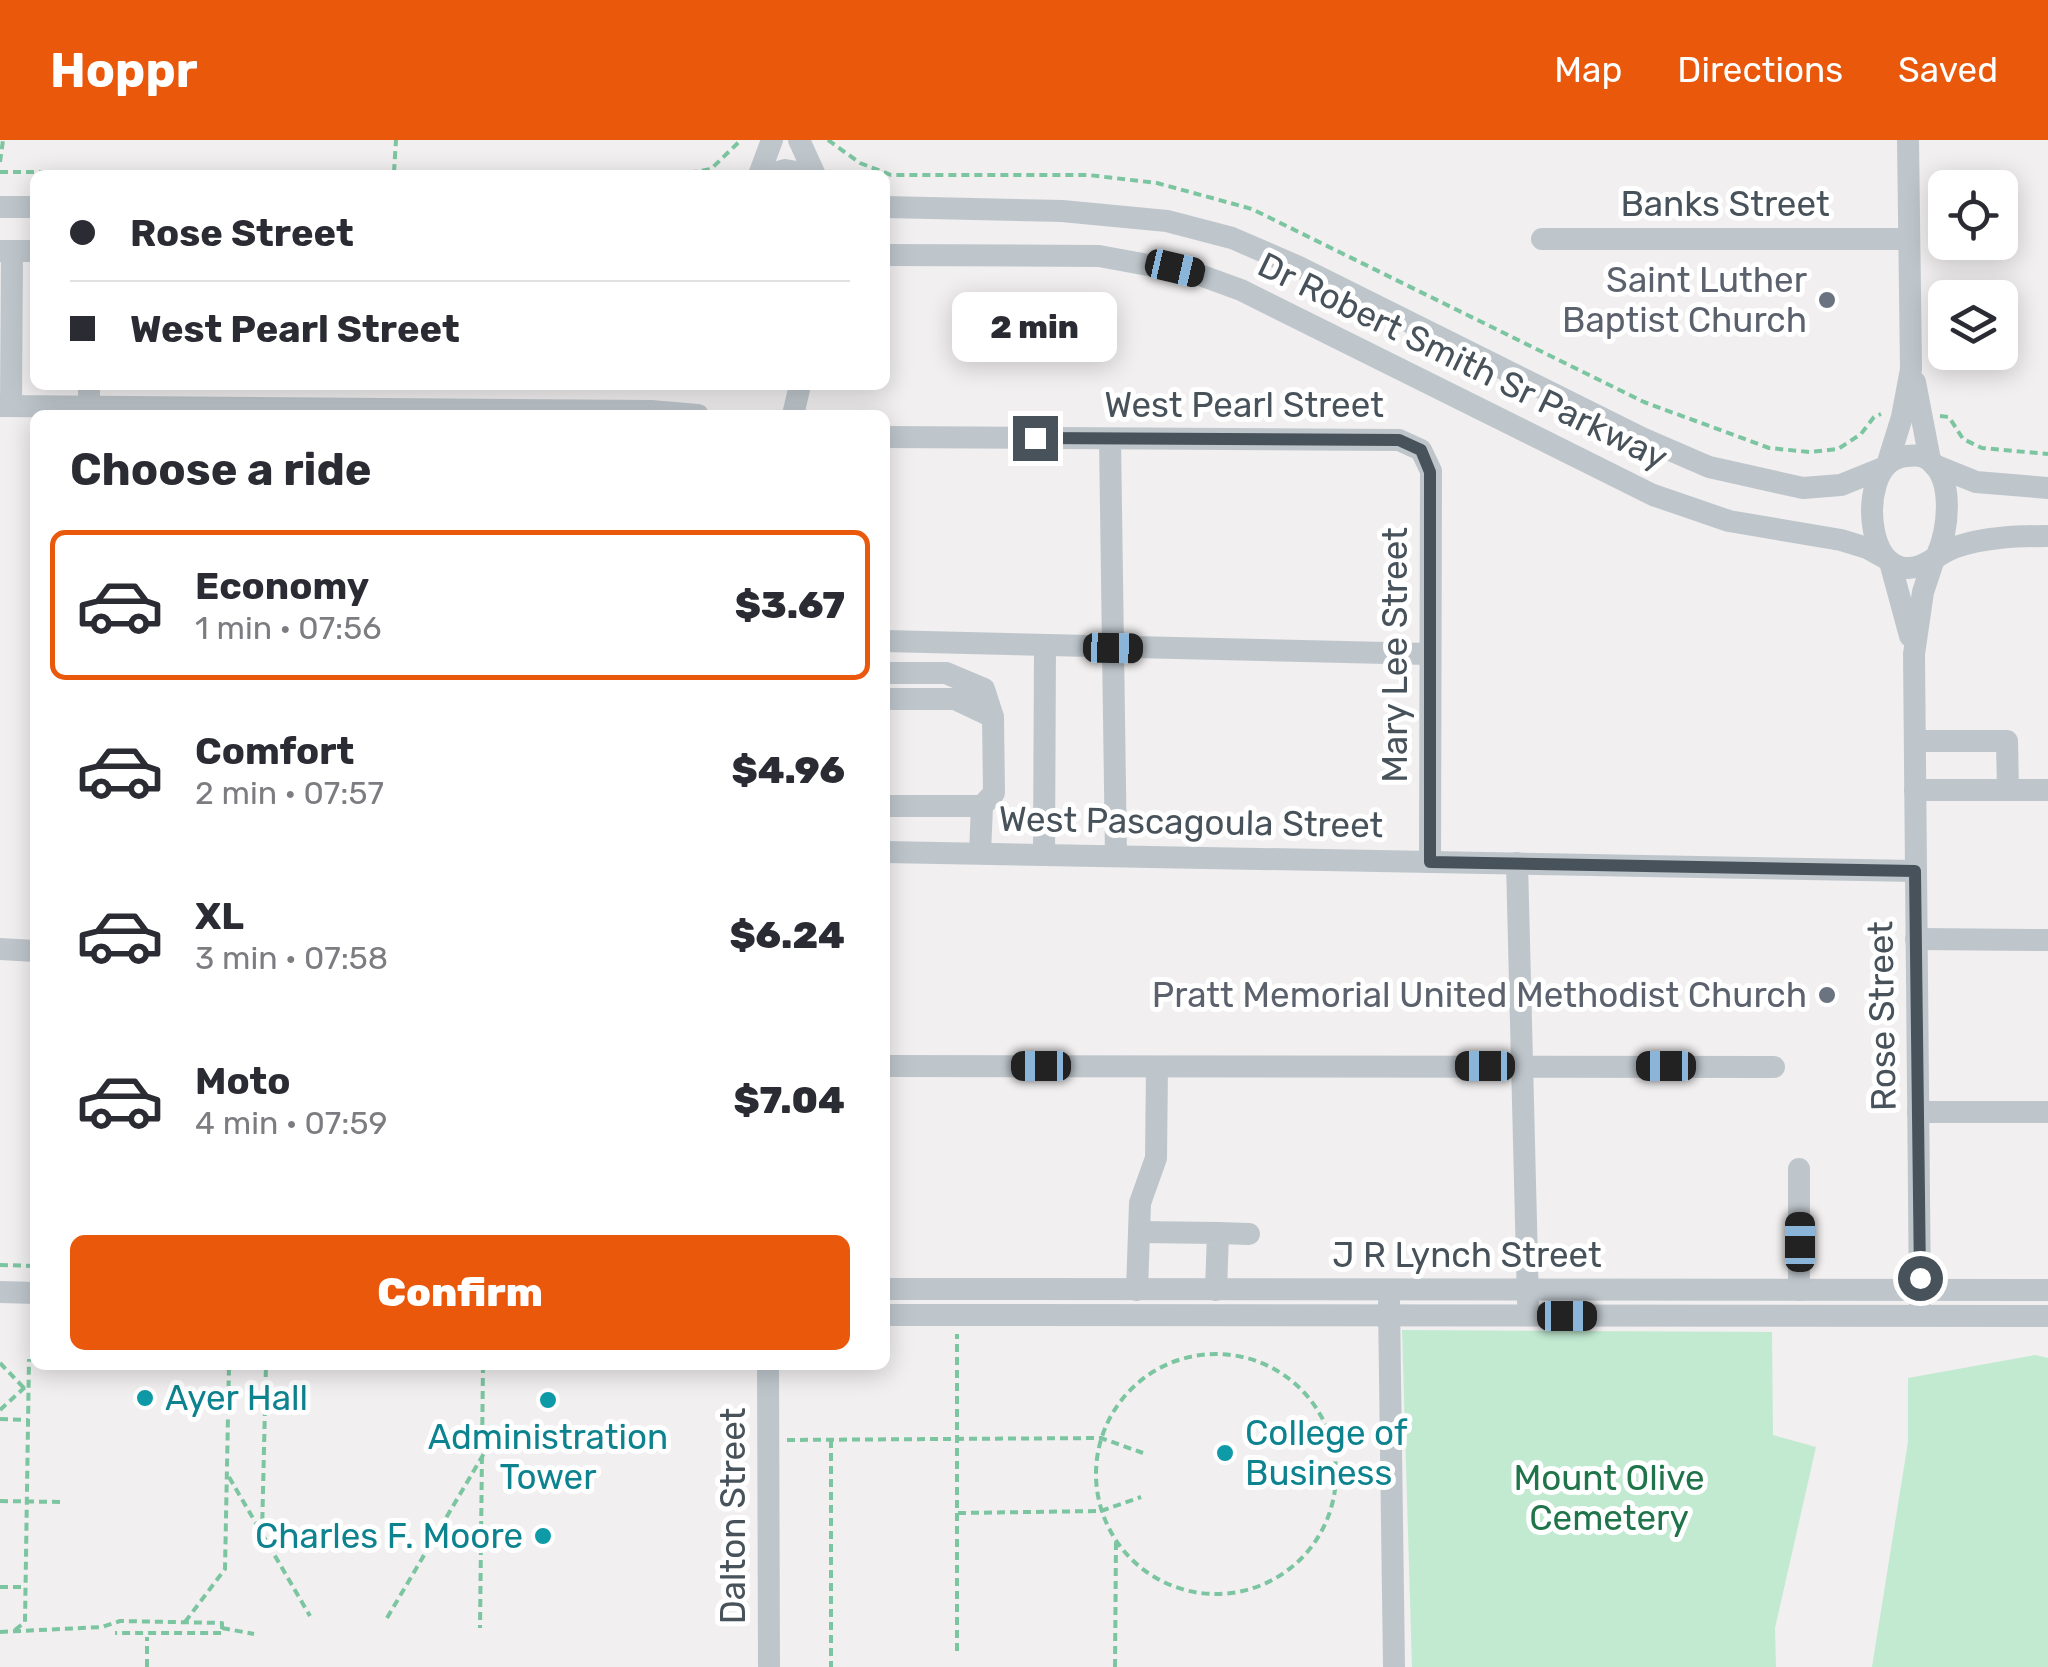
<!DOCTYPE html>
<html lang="en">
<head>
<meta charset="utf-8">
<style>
	:root { --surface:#fff; --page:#f2f2f3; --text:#2b2b33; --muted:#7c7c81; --line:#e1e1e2; --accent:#ea580c }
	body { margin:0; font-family:Rubik,sans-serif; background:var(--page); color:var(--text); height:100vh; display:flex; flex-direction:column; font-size:38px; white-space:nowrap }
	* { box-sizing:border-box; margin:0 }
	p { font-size:32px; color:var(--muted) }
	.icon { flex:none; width:55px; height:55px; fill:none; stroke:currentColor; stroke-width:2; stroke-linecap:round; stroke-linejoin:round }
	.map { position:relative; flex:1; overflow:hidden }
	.details { position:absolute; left:30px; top:270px; width:860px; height:960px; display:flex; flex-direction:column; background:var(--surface); border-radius:15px; box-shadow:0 5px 25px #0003 }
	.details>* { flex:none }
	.banner { position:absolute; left:30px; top:30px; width:860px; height:220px; border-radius:15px; box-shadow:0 5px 25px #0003; display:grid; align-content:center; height:220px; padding:0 40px; background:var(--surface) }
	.tools { position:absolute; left:1928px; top:30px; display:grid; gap:20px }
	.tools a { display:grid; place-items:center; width:90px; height:90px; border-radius:15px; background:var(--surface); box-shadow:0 5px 25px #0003; font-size:50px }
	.end { position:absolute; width:45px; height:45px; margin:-22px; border:12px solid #48525a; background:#fff; box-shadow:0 0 0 5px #fff }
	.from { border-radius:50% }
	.bubble { position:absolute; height:70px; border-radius:15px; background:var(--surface); box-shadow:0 5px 25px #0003; font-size:32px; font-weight:800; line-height:70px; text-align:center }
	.car { position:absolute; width:30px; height:60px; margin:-30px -15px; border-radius:12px; box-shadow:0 0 8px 2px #0007; background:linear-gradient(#222 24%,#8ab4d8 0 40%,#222 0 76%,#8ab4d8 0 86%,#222 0) }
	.banner b { display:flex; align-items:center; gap:35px; height:95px; font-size:38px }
	.banner b+b { border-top:2px solid var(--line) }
	.banner i { width:25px; height:25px; background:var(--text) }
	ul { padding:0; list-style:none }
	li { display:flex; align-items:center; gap:30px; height:150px; margin:0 20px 15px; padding:0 20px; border:5px solid transparent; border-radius:15px }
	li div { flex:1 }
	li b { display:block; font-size:38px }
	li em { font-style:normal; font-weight:800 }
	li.selected { border-color:var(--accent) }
	li>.icon { width:90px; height:90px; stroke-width:1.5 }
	h2 { padding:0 40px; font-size:45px; line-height:120px }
	.action { display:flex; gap:20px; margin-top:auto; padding:20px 40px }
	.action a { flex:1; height:115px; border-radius:15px; background:var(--accent); color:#fff; font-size:40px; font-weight:800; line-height:115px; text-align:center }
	header { display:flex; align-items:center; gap:60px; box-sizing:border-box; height:140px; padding:0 50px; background:var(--accent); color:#fff }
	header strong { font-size:48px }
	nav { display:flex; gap:55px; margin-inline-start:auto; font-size:35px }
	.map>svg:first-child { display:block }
	.green { fill:#c1ead1 }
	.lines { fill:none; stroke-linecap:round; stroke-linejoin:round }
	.path { stroke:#7cc5a1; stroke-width:4; stroke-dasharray:8 5; stroke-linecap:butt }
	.minor { stroke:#bec6cc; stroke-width:22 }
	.route { stroke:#48525a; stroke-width:12 }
	.worship-dot { fill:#6b7280; stroke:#fff; stroke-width:4 }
	.culture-dot { fill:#0f9aa8; stroke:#fff; stroke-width:4 }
	.labels { text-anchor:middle; stroke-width:10; stroke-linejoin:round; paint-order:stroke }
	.street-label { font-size:35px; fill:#48525a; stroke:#fff }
	.worship-label { font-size:35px; fill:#5b616d; stroke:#fff; text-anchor:end }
	.culture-label { font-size:35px; fill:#0d838f; stroke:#fff; text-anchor:start }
	.park-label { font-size:35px; fill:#20744a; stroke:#fff }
</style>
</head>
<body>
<header>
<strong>Hoppr</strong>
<nav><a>Map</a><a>Directions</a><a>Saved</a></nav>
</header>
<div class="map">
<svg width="2048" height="1527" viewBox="0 0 2048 1527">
	<rect width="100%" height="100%" fill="#f1efef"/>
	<g class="green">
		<path d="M1402 1190 1772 1192 1773 1295 1816 1307 1775 1488 1776 1527H1412Z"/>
		<path d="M2035 1215 2048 1218V1527H1872L1908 1302V1238Z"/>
	</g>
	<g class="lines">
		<g class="path">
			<path d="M828 0 860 23 891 35H1088L1157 43 1252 69 1644 262 1769 308 1810 312 1838 309 1861 294 1874 277 1881 274"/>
			<path d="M0 22 3 0"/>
			<path d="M0 32H694L711 29 741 0"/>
			<path d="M394 32 396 0"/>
			<path d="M1940 276 1949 277 1963 299 1982 308 2048 314"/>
			<path d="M0 1125 35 1126"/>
			<circle cx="1216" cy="1334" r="120"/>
			<path d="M0 1223 24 1248"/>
			<path d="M392 1225H483L480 1488"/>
			<path d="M0 1270 24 1248 29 1247"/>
			<path d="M0 1279 28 1280"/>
			<path d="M787 1300 1101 1298 1143 1313"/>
			<path d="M831 1300V1527"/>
			<path d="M229 1337 310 1476"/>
			<path d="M0 1361 62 1362"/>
			<path d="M958 1373 1101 1371 1141 1357"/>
			<path d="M262 1393 266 1225"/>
			<path d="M0 1447H25"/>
			<path d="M387 1478 489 1305"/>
			<path d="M185 1482 225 1429 229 1225"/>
			<path d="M222 1488 254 1494"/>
			<path d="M15 1490 25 1482 29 1219"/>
			<path d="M0 1492 102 1487 120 1481 222 1483V1493H115"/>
			<path d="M957 1511V1194"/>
			<path d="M147 1527V1497"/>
			<path d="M1115 1527 1116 1400"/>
		</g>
		<g class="minor">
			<path d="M799 0 815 35"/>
			<path d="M759 35 772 0"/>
			<path d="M768 35 785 30 813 35"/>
			<path d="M0 67H35"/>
			<path d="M885 67 1062 71 1167 81 1232 98 1299 127 1642 298 1709 327 1803 348 1841 345 1883 328"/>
			<path d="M1542 99H1909"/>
			<path d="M0 111H35"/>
			<path d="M885 115 1099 116 1197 134 1241 150 1653 355 1729 381 1841 400 1867 408 1885 418"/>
			<path d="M1915 242 1930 320"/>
			<path d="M89 245V275"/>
			<path d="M0 266 651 271 698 275"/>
			<path d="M11 266 12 111"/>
			<path d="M793 275 800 245"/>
			<path d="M885 297 1399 300 1421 310 1431 331 1430 722"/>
			<path d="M1110 299 1116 716"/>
			<path d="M1888 322 1902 277 1911 229 1908 0"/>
			<path d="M1934 325 1976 342 2048 348"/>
			<path d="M1937 415C1948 390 1955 339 1929 320 1923 315 1914 315 1907 316 1873 318 1869 365 1874 391 1877 406 1884 422 1900 427 1922 433 1937 413 1956 407 1985 397 2018 396 2048 396"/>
			<path d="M1890 422 1910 496"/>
			<path d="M885 501 1429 514"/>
			<path d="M885 533H946L984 549 993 577 994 653 982 666 980 713"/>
			<path d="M892 559H955L993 577"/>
			<path d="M1915 601H2007L2008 650"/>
			<path d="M1915 650H2048"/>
			<path d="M885 666H982"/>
			<path d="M885 712 1915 731"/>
			<path d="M1044 715 1045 506"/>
			<path d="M1517 723 1528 1162"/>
			<path d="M1916 799 2048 800"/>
			<path d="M0 809 35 811"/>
			<path d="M885 926 1774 927"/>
			<path d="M1918 972H2048"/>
			<path d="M1799 1029V1150"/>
			<path d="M1139 1092 1218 1093 1216 1150"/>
			<path d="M1218 1093 1249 1094"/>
			<path d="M885 1149 2048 1150"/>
			<path d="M1137 1150 1140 1063 1156 1018 1157 927"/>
			<path d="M0 1152 35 1153"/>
			<path d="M1389 1163 1394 1527"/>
			<path d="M1920 1163 1914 514 1923 452 1934 419"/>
			<path d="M885 1175 2048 1176"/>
			<path d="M768 1225 769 1527"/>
		</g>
	</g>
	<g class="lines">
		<path class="route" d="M1035 298 1399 300 1421 310 1430 332V722L1915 731 1920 1138"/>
	</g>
	<g class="worship-dot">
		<circle cx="1827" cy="160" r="10"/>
		<circle cx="1827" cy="855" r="10"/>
	</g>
	<g class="culture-dot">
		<circle cx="145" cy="1258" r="10"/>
		<circle cx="548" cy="1260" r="10"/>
		<circle cx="1225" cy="1313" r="10"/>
		<circle cx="543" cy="1396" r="10"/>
	</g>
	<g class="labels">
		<g class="street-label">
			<text x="1725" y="76">Banks Street</text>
			<text transform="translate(1463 221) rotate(26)" y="12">Dr Robert Smith Sr Parkway</text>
			<text x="1244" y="277">West Pearl Street</text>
			<text transform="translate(1395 515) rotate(-90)" y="12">Mary Lee Street</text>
			<text transform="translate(1191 682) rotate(1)" y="12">West Pascagoula Street</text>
			<text transform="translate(1882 876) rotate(-91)" y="12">Rose Street</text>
			<text x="1467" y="1127">J R Lynch Street</text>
			<text transform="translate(733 1376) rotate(-90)" y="12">Dalton Street</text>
		</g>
		<g class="worship-label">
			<text x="1807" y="152">Saint Luther<tspan x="1807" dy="40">Baptist Church</tspan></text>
			<text x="1807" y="867">Pratt Memorial United Methodist Church</text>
		</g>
		<g class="culture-label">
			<text x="165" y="1270">Ayer Hall</text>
			<text x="1245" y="1305">College of<tspan x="1245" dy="40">Business</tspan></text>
			<text x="548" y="1309" text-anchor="middle">Administration<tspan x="548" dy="40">Tower</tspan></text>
			<text x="523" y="1408" text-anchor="end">Charles F. Moore</text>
		</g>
		<g class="park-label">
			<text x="1609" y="1350">Mount Olive<tspan x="1609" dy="40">Cemetery</tspan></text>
		</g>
	</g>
</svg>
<div class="tools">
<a><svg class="icon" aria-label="locate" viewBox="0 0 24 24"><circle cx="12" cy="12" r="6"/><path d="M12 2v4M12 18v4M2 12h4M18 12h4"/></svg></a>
<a><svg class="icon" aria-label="layers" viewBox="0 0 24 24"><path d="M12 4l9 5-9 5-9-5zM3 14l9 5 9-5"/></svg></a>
</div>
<i class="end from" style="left:1920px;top:1138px"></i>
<i class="end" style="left:1035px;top:298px"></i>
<div class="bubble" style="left:952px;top:152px;width:165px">2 min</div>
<i class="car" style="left:1175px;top:128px;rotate:103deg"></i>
<i class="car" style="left:1113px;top:508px;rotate:91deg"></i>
<i class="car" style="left:1041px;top:926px;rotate:270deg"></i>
<i class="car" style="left:1485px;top:926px;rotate:270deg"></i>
<i class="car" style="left:1666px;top:926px;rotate:270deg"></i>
<i class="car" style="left:1800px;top:1102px;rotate:0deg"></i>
<i class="car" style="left:1567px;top:1176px;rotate:90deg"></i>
<div class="banner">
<b><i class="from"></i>Rose Street</b>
<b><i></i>West Pearl Street</b>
</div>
<section class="details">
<h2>Choose a ride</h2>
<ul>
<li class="selected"><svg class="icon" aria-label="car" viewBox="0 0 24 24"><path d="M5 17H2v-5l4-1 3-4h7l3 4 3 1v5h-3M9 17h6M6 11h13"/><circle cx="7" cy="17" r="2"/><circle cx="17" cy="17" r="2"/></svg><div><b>Economy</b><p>1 min · 07:56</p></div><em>$3.67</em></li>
<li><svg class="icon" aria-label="car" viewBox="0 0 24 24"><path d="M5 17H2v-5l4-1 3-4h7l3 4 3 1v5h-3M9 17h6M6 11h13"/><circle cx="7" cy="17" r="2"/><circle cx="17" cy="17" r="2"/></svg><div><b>Comfort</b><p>2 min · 07:57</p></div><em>$4.96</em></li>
<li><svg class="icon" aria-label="car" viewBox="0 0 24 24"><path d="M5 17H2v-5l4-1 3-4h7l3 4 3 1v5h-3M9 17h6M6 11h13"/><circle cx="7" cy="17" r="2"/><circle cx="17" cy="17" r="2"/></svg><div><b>XL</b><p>3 min · 07:58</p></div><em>$6.24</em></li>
<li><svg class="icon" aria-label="car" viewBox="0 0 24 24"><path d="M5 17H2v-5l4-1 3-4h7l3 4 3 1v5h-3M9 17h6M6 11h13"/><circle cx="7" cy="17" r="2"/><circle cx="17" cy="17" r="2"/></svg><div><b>Moto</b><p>4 min · 07:59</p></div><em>$7.04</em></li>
</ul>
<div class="action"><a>Confirm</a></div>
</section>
</div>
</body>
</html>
